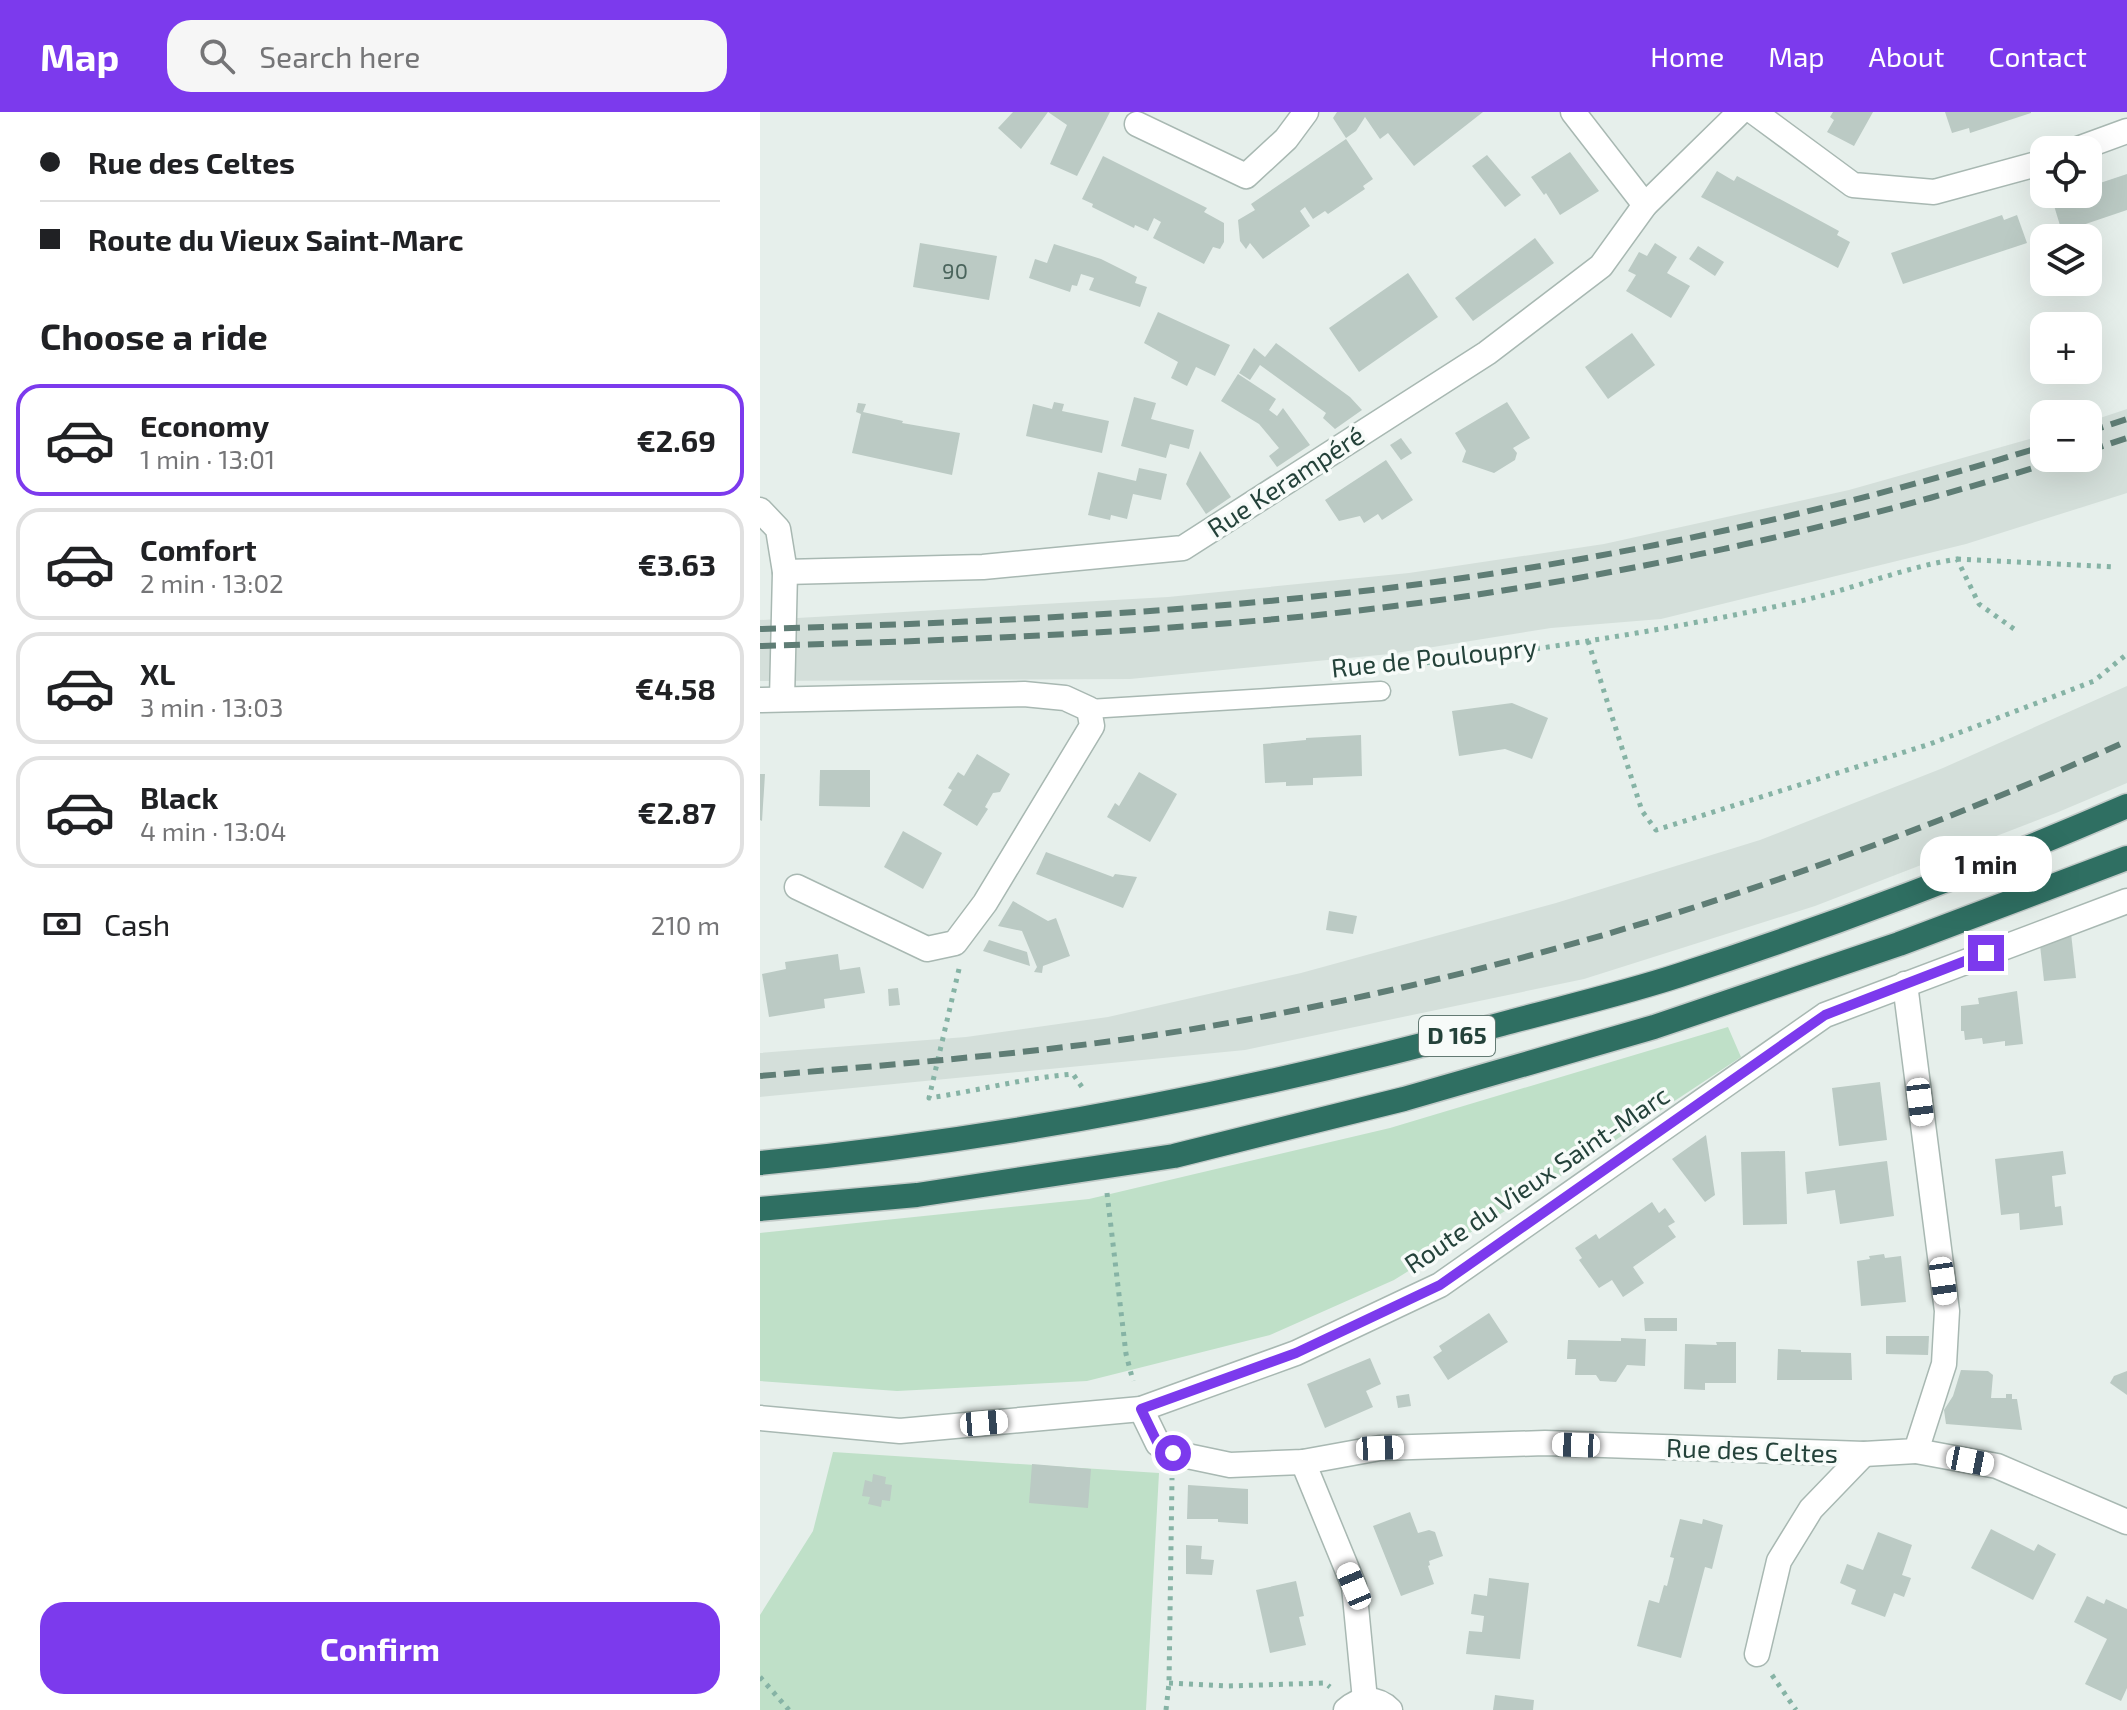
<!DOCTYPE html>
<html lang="en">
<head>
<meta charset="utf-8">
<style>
	:root { --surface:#fff; --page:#f6f6f6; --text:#202124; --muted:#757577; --line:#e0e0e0; --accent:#7c3aed }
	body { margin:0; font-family:"Exo 2",sans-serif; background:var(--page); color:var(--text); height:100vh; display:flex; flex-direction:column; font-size:30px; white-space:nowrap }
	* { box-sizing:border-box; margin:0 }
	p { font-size:26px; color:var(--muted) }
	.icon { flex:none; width:44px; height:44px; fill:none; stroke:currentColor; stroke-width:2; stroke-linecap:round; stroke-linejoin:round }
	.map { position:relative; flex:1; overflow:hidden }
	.drawer { display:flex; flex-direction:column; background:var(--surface); width:760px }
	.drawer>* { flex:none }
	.top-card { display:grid; align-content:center; height:176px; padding:0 40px; background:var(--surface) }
	.fabs { position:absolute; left:1270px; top:24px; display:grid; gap:16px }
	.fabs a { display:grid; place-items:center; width:72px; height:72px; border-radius:16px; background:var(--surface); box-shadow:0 8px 32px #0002; font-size:40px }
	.end { position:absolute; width:36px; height:36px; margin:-18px; border:10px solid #7c3aed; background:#fff; box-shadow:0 0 0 4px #fff }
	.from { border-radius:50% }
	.bubble { position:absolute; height:56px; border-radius:24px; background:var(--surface); box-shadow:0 8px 32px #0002; font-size:26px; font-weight:700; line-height:56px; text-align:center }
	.car { position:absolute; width:24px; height:48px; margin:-24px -12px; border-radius:10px; box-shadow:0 0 6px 2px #0007; background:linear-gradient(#fff 24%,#345 0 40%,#fff 0 76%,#345 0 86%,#fff 0) }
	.top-card b { display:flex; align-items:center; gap:28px; height:76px; font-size:30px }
	.top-card b+b { border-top:2px solid var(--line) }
	.top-card i { width:20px; height:20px; background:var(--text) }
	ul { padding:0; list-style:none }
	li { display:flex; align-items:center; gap:24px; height:112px; margin:0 16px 12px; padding:0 24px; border:4px solid var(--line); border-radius:24px }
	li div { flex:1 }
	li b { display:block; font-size:30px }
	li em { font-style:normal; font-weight:700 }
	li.selected { border-color:var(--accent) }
	li>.icon { width:72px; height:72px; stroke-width:1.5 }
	h2 { padding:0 40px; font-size:36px; line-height:96px }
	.pay { display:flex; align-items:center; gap:20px; height:88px; padding:0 40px; font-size:30px }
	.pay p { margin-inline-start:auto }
	.primary-button { display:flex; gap:16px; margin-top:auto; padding:16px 40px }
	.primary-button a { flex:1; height:92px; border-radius:24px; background:var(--accent); color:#fff; font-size:32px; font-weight:700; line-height:92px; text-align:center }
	header { display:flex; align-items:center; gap:48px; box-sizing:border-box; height:112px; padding:0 40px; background:var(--accent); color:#fff }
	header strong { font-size:38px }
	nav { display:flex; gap:44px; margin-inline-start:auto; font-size:28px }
	.search { width:560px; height:72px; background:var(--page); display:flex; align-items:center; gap:20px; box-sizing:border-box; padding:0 28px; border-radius:24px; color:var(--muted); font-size:30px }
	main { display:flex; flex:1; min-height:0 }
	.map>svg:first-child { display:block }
	.built { fill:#d4dfda }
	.green { fill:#bfe0c8 }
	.building { fill:#bbcac4 }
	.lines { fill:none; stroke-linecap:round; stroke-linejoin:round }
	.lane-casing { stroke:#a8b8b2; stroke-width:21 }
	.street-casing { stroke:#a8b8b2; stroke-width:27 }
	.highway-casing { stroke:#c2cac8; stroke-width:27 }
	.path { stroke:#86b3a5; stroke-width:5; stroke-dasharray:4 6; stroke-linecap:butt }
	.lane { stroke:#fff; stroke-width:18 }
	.street { stroke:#fff; stroke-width:24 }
	.highway { stroke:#2f6f62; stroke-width:24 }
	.rail { stroke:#5f7d75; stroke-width:6; stroke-dasharray:16 8; stroke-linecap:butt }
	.route { stroke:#7c3aed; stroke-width:10 }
	.labels { text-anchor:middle; stroke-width:7; stroke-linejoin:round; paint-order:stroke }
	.number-label { font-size:22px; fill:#4a645c }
	.shield { fill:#f7fbf9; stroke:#637a73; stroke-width:2 }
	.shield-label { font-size:24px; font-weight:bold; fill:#24423a }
	.street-label { font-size:26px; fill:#24423a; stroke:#f7fbf9 }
</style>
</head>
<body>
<header>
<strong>Map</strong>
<div class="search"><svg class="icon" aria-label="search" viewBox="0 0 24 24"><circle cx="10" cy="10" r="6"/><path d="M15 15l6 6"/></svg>Search here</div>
<nav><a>Home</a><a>Map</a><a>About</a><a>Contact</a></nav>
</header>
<main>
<section class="drawer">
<div class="top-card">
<b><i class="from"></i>Rue des Celtes</b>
<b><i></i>Route du Vieux Saint-Marc</b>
</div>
<h2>Choose a ride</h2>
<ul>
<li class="selected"><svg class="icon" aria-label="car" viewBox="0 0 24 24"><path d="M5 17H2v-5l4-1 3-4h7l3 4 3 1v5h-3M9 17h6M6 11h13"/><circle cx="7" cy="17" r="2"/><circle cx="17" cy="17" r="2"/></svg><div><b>Economy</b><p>1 min · 13:01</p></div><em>€2.69</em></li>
<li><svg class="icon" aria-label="car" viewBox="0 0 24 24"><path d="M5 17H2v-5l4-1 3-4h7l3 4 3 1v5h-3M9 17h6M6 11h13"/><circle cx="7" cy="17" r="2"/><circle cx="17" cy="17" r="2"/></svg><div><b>Comfort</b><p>2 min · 13:02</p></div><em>€3.63</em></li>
<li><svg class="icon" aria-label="car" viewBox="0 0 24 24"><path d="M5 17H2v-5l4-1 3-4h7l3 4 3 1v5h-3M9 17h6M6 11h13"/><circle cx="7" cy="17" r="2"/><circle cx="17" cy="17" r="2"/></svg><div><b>XL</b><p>3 min · 13:03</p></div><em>€4.58</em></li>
<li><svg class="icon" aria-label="car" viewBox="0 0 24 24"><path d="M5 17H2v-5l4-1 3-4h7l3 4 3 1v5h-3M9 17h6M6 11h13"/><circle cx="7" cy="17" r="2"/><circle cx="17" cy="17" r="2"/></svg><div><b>Black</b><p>4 min · 13:04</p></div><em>€2.87</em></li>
</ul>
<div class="pay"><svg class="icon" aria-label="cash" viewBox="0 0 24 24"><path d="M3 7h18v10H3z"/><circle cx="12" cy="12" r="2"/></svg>Cash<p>210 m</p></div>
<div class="primary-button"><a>Confirm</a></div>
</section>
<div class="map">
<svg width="1367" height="1598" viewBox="0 0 1367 1598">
	<rect width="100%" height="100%" fill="#e6efeb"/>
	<g class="built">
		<path d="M1367 297V381L1206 432 901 507 791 516 630 542 370 567 0 569V508L408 485 649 461 844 432 1089 378 1284 323V346H1328V310Z"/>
		<path d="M1367 574V671L1296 701 1055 794 824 867 485 938 0 985V941L206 925 348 905 541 861 796 791 1000 728 1183 656Z"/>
	</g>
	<g class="green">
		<path d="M968 915 981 945 795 1068 634 1168 510 1223 327 1269 137 1279 0 1269V1121L329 1087 630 1016Z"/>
		<path d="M73 1340 399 1361 386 1598H0V1503L53 1419Z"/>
	</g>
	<g class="building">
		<path d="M253 0H350L317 64 290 52 307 13 288 0 261 37 238 16Z"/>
		<path d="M577 0H723L654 54 628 21 620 27 605 5 596 19 586 26 573 6Z"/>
		<path d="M1073 0H1113L1094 34 1067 20 1074 8 1070 5Z"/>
		<path d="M1185 0H1271V1L1210 21 1209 16 1192 21Z"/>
		<path d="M586 27 613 67 603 74 605 77 568 102 565 99 553 107 545 95 540 99 550 114 503 147 490 131 486 137 480 129 478 108 495 98 491 92Z"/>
		<path d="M810 40 839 79 800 103 786 81 784 83 771 65Z"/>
		<path d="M727 43 761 83 745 95 712 54Z"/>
		<path d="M343 44 447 96 444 100 464 111V130L460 137 453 135 444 152 393 126 401 110 394 106 388 119 375 113 374 116 332 95 333 92 322 87Z"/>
		<path d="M957 59 974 69 977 64 1079 119 1077 123 1090 130 1078 156 941 85Z"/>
		<path d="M1367 62V98L1302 120 1292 87 1306 82H1328V75Z"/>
		<path d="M1242 103 1244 108 1257 103 1267 131 1143 172 1131 141Z"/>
		<path d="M775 126 794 151 713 209 695 186Z"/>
		<path d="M160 131 237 144 229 188 153 175Z"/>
		<path d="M895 131 917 145 907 161 930 174 911 206 866 179 876 163 868 159 879 140 887 144Z"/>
		<path d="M294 132 341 147 377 165 375 171 387 175 380 195 329 178 334 166 321 162 317 174 312 173 310 180 269 166 275 147 287 151Z"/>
		<path d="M938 134 964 150 955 164 929 147Z"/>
		<path d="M648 161 678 205 599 260 569 216Z"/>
		<path d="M398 200 470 233 455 264 436 255 427 274 411 266 418 250 384 231Z"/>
		<path d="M872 221 895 253 848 287 825 255Z"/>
		<path d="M516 231 590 285 602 298 575 317 563 306 566 301 500 253 490 268 479 261 494 236 505 245Z"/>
		<path d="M478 262 516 287 509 298 517 304 523 296 550 333 517 355 509 344 519 336 499 312 461 289Z"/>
		<path d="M374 285 396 291 391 307 434 318 429 337 410 332 406 346 361 334Z"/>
		<path d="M294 290 304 292 302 299 349 309 342 341 266 324 273 292 292 297Z"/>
		<path d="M747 290 770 326 753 336 757 341 755 348 734 361 702 350 706 339 695 321Z"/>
		<path d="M98 291 106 292 103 300 143 309 142 311 200 321 192 363 92 341 101 302 96 300Z"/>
		<path d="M641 326 652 341 641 348 630 333Z"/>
		<path d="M440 339 471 385 446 402 426 372Z"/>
		<path d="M626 348 653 388 622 408 618 402 604 411 600 404 579 409 565 388Z"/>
		<path d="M379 356 407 362 401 388 373 382 367 407 351 403 350 408 328 403 338 360 376 369Z"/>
		<path d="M752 591 788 606 772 647 745 637 699 644 692 599Z"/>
		<path d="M601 623 602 664 553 666V673L526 674V670L505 671 503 632 546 628V626Z"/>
		<path d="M217 642 250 662 240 680 233 681 225 695 228 697 217 714 183 693 192 678 188 676 198 660 204 664Z"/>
		<path d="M60 658H110V695L59 694Z"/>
		<path d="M379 660 417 682 390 730 347 705 355 691 359 694Z"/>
		<path d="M0 662H5L2 709 0 708Z"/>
		<path d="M143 719 182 741 163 777 124 755Z"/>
		<path d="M286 740 353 765 355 762 377 765 363 796 276 762Z"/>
		<path d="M253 789 288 809 296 806 310 844 283 854 282 861 274 860 277 855 262 819 238 814Z"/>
		<path d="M569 799 597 804 593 822 566 818Z"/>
		<path d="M1311 821 1316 866 1284 869 1280 833Z"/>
		<path d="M229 828 267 840 270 854 223 839Z"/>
		<path d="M78 842 80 858 100 855 105 881 64 887 65 896 9 905 2 862 26 857 25 850Z"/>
		<path d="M138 876 140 893 129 894 128 877Z"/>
		<path d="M1257 879 1263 932 1245 934V929L1223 932 1222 926 1205 928 1204 919H1201V894L1219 892 1218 886Z"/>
		<path d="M1120 970 1127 1028 1079 1034 1072 976Z"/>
		<path d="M946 1023 955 1083 945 1090 912 1047Z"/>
		<path d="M1025 1039 1027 1112 983 1113 981 1040Z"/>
		<path d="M1303 1039 1306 1062 1292 1064 1295 1095 1301 1094 1303 1113 1260 1118 1259 1101 1241 1103 1235 1047Z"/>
		<path d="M1127 1049 1134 1104 1080 1112 1075 1078 1047 1082 1045 1060Z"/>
		<path d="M892 1090 899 1101 905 1096 915 1110 908 1114 916 1125 873 1155 884 1171 863 1185 852 1168 839 1176 819 1148 822 1146 815 1136 836 1122 839 1127Z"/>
		<path d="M1124 1142 1125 1146 1141 1144 1146 1190 1101 1194 1097 1149 1110 1147 1109 1144Z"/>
		<path d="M729 1201 748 1230 688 1268 673 1245 682 1239 679 1234Z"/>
		<path d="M884 1206H917V1219H885Z"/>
		<path d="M1126 1224H1169L1168 1243 1126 1242Z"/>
		<path d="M861 1226 886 1227 885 1254 867 1253 856 1270 840 1269 836 1263H815L816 1247H807L808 1228 861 1229Z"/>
		<path d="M956 1230H976V1271H945V1278L924 1277 925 1232 957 1233Z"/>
		<path d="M1018 1237 1041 1238V1240L1091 1241 1092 1268H1017Z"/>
		<path d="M610 1246 621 1272 606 1279 613 1295 565 1316 547 1272Z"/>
		<path d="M1201 1258 1228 1259 1233 1263 1231 1286H1246V1282H1252V1287H1257L1262 1318 1186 1312 1184 1298 1193 1284Z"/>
		<path d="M1367 1259V1283L1350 1271 1354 1264Z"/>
		<path d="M649 1282 651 1294 638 1296 636 1284Z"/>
		<path d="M272 1352 331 1357 328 1396 269 1391Z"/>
		<path d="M113 1362 126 1365 125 1372 132 1373 130 1389 122 1388 121 1395 108 1392 110 1385 102 1384 105 1368 112 1370Z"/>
		<path d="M428 1373 488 1377V1412L458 1410V1407H427Z"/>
		<path d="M650 1400 658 1421 669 1418 675 1420 683 1444 669 1449 670 1453 668 1454 674 1472 641 1484 613 1414Z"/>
		<path d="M920 1407 942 1412 943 1407 963 1413 952 1457 945 1455 921 1546 877 1534 889 1488 899 1491 904 1473 907 1474 914 1446 910 1445Z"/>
		<path d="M1231 1417 1274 1439 1278 1432 1296 1442 1273 1488 1211 1456Z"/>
		<path d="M1118 1420 1152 1433 1142 1463 1151 1466 1144 1485 1134 1481 1125 1505 1091 1492 1096 1478 1080 1471 1087 1452 1103 1458Z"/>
		<path d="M426 1433 442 1434 441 1447 454 1448 452 1463 426 1462Z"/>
		<path d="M729 1466 769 1471 760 1547 706 1542 709 1519 722 1520 724 1504 711 1502 714 1482 727 1484Z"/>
		<path d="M536 1469 544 1504 539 1505 546 1533 510 1541 496 1478Z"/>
		<path d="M1327 1484 1344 1492 1346 1487 1367 1497V1576L1361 1589 1325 1572 1347 1527 1314 1510Z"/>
		<path d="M735 1583 774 1588 773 1598H733Z"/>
	</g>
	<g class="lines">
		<defs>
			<path id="lane" d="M329 597 621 579"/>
			<g id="street">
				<path d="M813 0 885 93"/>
				<path d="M994 0 1093 73 1174 80 1284 50"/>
				<path d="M377 12 486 64 526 27 546 0"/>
				<path d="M1315 38 1367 19"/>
				<path d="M0 398 18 417 25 460 223 455 423 436 727 241 841 154 885 93 980 0"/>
				<path d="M22 587 25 460"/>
				<path d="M0 588 264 582 305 586 329 597 332 614 225 791 195 831 167 837 37 775"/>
				<path d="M381 1297 398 1332 413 1341 470 1353 543 1350 620 1336 785 1331 1104 1342 1156 1339 1184 1252 1187 1199 1145 872"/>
				<path d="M0 1306 140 1319 381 1297 536 1241 680 1173 1065 903 1367 789"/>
				<path d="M1156 1339 1237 1354 1367 1410"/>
				<path d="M543 1350 594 1474 605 1588"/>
				<path d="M997 1542 1019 1449 1051 1397 1104 1342"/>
				<path d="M586 1598C599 1586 617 1585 630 1598"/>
			</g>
			<g id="highway">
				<path d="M0 1051C250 1027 499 978 742 912 801 896 862 882 920 863 1071 814 1221 757 1367 694"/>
				<path d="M0 1097 157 1083 414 1044 644 987 894 915 1139 832 1367 746"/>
			</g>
		</defs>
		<use href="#lane" class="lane-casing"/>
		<use href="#street" class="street-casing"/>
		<use href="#highway" class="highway-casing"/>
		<g class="path">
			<path d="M1197 447 1356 455"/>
			<path d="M828 529 882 699 896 718 1170 632 1334 569 1367 542"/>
			<path d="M627 555C763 541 898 520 1032 491 1088 479 1141 456 1197 447L1219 492 1254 517"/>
			<path d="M199 857 169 986C217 979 264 966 313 962L324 978"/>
			<path d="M347 1081 366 1242 373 1269"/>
			<path d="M1012 1563 1036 1598"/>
			<path d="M0 1565 29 1598"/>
			<path d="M409 1571 467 1574 565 1571 570 1575"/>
			<path d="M406 1598 409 1571 412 1366"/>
		</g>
		<use href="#lane" class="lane"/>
		<use href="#street" class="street"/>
		<use href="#highway" class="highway"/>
		<g class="rail">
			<path d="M1328 320 1367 307"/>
			<path d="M1328 339 1367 326"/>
			<path d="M0 517C207 511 415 502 620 477 845 450 1068 401 1284 334"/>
			<path d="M0 534C179 529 360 522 538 505 799 479 1056 424 1306 346"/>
			<path d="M0 964C149 951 298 940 445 915 763 861 1074 761 1367 629"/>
		</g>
	</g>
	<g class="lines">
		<path class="route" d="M413 1341 398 1332 381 1297 536 1241 680 1173 1065 903 1226 841"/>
	</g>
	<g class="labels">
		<g class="number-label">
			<text x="195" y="167">90</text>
		</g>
		<rect class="shield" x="659" y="904" width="76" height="40" rx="6"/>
		<g class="shield-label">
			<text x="697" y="932">D 165</text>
		</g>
		<g class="street-label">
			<text transform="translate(526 370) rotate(-33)" y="9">Rue Kerampéré</text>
			<text transform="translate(674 546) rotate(-6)" y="9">Rue de Pouloupry</text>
			<text transform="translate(777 1068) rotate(-34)" y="9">Route du Vieux Saint-Marc</text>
			<text transform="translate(992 1339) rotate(2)" y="9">Rue des Celtes</text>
		</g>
	</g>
</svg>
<div class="fabs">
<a><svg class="icon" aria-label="locate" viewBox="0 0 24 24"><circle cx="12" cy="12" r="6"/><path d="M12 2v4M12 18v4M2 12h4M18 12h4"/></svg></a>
<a><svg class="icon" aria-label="layers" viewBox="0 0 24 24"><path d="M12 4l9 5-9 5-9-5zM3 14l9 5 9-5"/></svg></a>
<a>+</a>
<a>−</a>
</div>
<i class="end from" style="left:413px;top:1341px"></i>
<i class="end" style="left:1226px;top:841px"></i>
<div class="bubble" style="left:1160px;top:724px;width:132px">1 min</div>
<i class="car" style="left:1160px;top:990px;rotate:173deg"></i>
<i class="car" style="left:1183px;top:1169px;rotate:172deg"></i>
<i class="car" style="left:224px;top:1311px;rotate:85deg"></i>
<i class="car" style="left:816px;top:1333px;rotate:272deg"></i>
<i class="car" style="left:620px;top:1336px;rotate:88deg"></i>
<i class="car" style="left:1210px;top:1349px;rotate:101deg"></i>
<i class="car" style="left:594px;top:1474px;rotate:337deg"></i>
</div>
</main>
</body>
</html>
